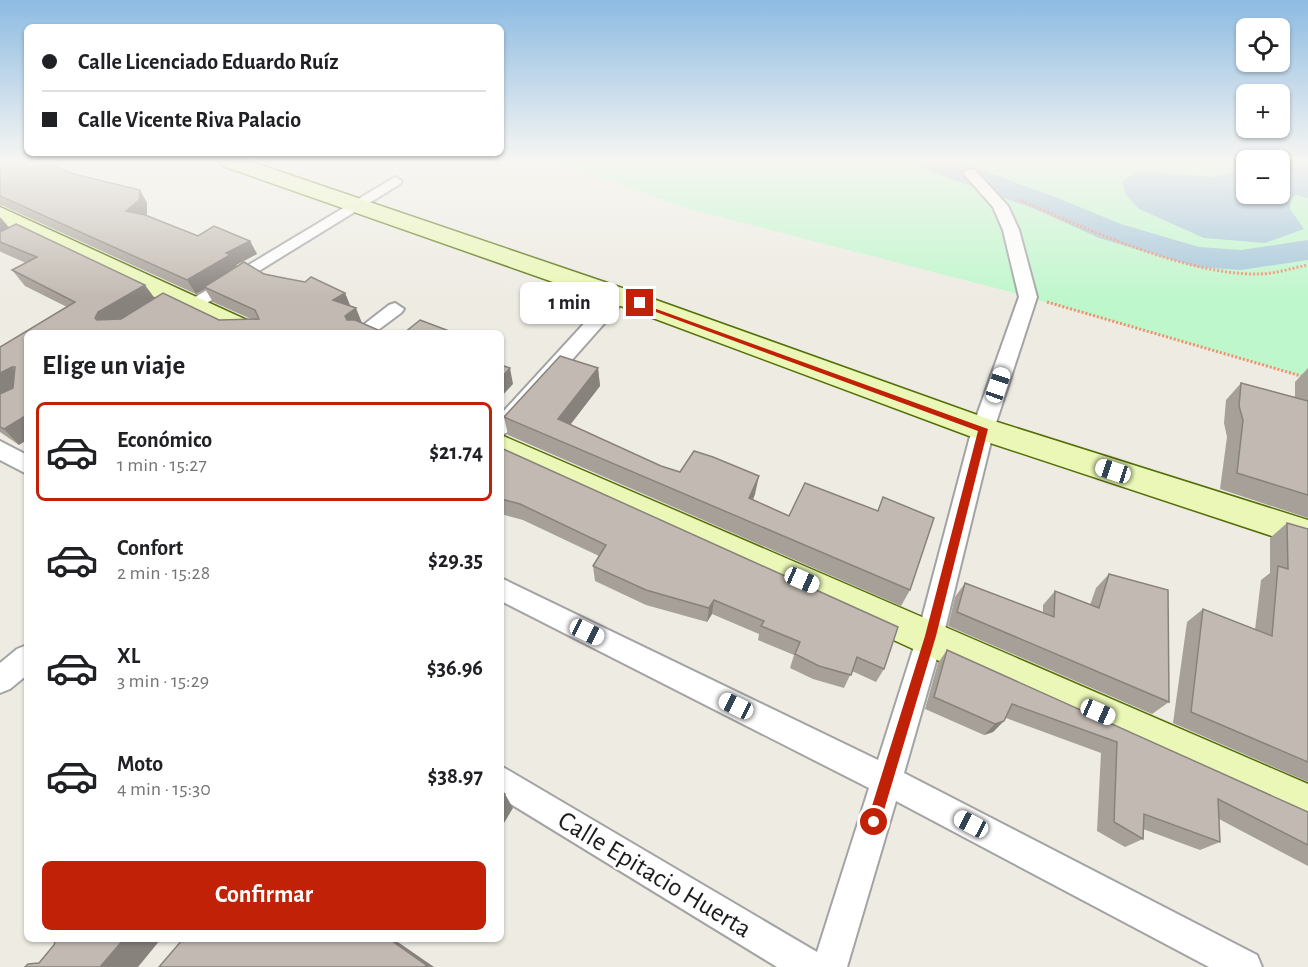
<!DOCTYPE html>
<html lang="es">
<head>
<meta charset="utf-8">
<style>
	:root { --surface:#fff; --page:#f2f2f2; --text:#202124; --muted:#757577; --line:#e0e0e0; --accent:#c12207 }
	body { margin:0; font-family:"Alegreya Sans",sans-serif; background:var(--page); color:var(--text); height:100vh; display:flex; flex-direction:column; font-size:22px; white-space:nowrap }
	* { box-sizing:border-box; margin:0 }
	p { font-size:20px; color:var(--muted) }
	.icon { flex:none; width:33px; height:33px; fill:none; stroke:currentColor; stroke-width:2; stroke-linecap:round; stroke-linejoin:round }
	.map { position:relative; flex:1; overflow:hidden }
	.drawer { position:absolute; left:24px; top:330px; width:480px; height:612px; display:flex; flex-direction:column; background:var(--surface); border-radius:9px; box-shadow:0 2px 4px #0004 }
	.drawer>* { flex:none }
	.top-card { position:absolute; left:24px; top:24px; width:480px; height:132px; border-radius:9px; box-shadow:0 2px 4px #0004; display:grid; align-content:center; height:132px; padding:0 18px; background:var(--surface) }
	.controls { position:absolute; left:1236px; top:18px; display:grid; gap:12px }
	.controls a { display:grid; place-items:center; width:54px; height:54px; border-radius:9px; background:var(--surface); box-shadow:0 2px 4px #0004; font-size:30px }
	.end { position:absolute; width:27px; height:27px; margin:-14px; border:8px solid #c12207; background:#fff; box-shadow:0 0 0 3px #fff }
	.from { border-radius:50% }
	.bubble { position:absolute; height:42px; border-radius:9px; background:var(--surface); box-shadow:0 2px 4px #0004; font-size:20px; font-weight:700; line-height:42px; text-align:center }
	.car { position:absolute; width:18px; height:36px; margin:-18px -9px; border-radius:8px; box-shadow:0 0 4px 2px #0007; background:linear-gradient(#fff 24%,#345 0 40%,#fff 0 76%,#345 0 86%,#fff 0) }
	.top-card b { display:flex; align-items:center; gap:21px; height:57px; font-size:22px }
	.top-card b+b { border-top:2px solid var(--line) }
	.top-card i { width:15px; height:15px; background:var(--text) }
	ul { padding:0; list-style:none }
	li { display:flex; align-items:center; gap:18px; height:99px; margin:0 12px 9px; padding:0 6px; border:3px solid transparent; border-radius:9px }
	li div { flex:1 }
	li b { display:block; font-size:22px }
	li em { font-style:normal; font-weight:700 }
	li.current { border-color:var(--accent) }
	li>.icon { width:54px; height:54px; stroke-width:1.5 }
	h2 { padding:0 18px; font-size:27px; line-height:72px }
	.primary-button { display:flex; gap:12px; margin-top:auto; padding:12px 18px }
	.primary-button a { flex:1; height:69px; border-radius:9px; background:var(--accent); color:#fff; font-size:24px; font-weight:700; line-height:69px; text-align:center }
	.map>svg:first-child { display:block }
	.park { fill:#bff7cc }
	.water { fill:#a4c6da }
	.lines { fill:none; stroke-linecap:round; stroke-linejoin:round }
	.river { fill:#a4c6da; fill-rule:evenodd }
	.street-casing { stroke:#a3a3a3; stroke-width:4 }
	.secondary-casing { stroke:#546e08; stroke-width:3 }
	.path { stroke:#f48d6c; stroke-width:3; stroke-dasharray:2 2; stroke-linecap:butt }
	.street { fill:#fff; fill-rule:evenodd }
	.secondary { fill:#eaf7b7; fill-rule:evenodd }
	.wall { fill:#a7a099 }
	.shaded-wall { fill:#88827d }
	.building { fill:#c2bab2; stroke:#88827d; stroke-width:1.5 }
	.route { fill:#c12207 }
	.labels { text-anchor:middle; stroke-width:4.5; stroke-linejoin:round; paint-order:stroke }
	.near-street-label { font-size:27px; fill:#1c1c1c; stroke:#fff }
</style>
</head>
<body>
<div class="map">
<svg width="1308" height="967" viewBox="0 0 1308 967">
	<rect width="100%" height="100%" fill="#edebe2"/>
	<path class="park" d="M558 162H1246V194H1280V162H1308V378L1011 292 686 208Z"/>
	<path class="water" d="M1230 162H1246V194H1280V162H1308V198L1296 195 1290 200V209L1304 229 1265 243 1204 238 1139 209 1126 195 1122 182 1137 171 1212 177 1238 171Z"/>
	<g class="lines">
		<path class="river" d="M918 162H959L1055 197 1121 224 1199 247 1241 250 1308 240V260L1241 270 1197 267 1099 238 1035 209 921 168Z"/>
		<defs>
			<g id="street">
				<path d="M970 169 975 170 1008 206 1019 230 1037 297 994 429 943 637 904 773 1257 955 1262 967H1209L896 801 847 967H777L501 798V766L817 952 869 788 501 601V578L878 760 917 637 972 429 1019 297 1003 230 993 207 963 173Z"/>
				<path d="M395 177 402 181 400 184 197 309 191 311 182 305Z"/>
				<path d="M619 291 625 292 628 296 625 300 508 432 501 435V414L613 292Z"/>
				<path d="M395 303 404 309 401 313 374 333H353L389 305Z"/>
				<path d="M0 441 27 455V474L0 460Z"/>
				<path d="M27 645V675L10 689 0 693V663L17 649Z"/>
			</g>
			<g id="secondary">
				<path d="M220 162H252L628 290 994 421 1308 520V548L972 437 610 302 223 166Z"/>
				<path d="M0 207 262 327 266 333H229L0 223Z"/>
				<path d="M501 435 1308 784V830L501 460Z"/>
			</g>
		</defs>
		<use href="#street" class="street-casing"/>
		<use href="#secondary" class="secondary-casing"/>
		<g class="path">
			<path d="M1018 199C1084 228 1186 275 1258 274 1275 274 1292 268 1308 265"/>
			<path d="M1047 302 1308 378"/>
		</g>
		<use href="#street" class="street"/>
		<use href="#secondary" class="secondary"/>
	</g>
	<g class="wall">
		<path d="M0 162 74 174 140 190 147 203V214L146 215 198 236 250 241 257 254 236 265 237 267 345 293 350 305 362 323 27 333 19 445 0 432V347L67 307 25 286 12 270 26 263 1 252 0 251V217L9 227 154 298 219 320 251 319 213 302 205 289 196 294 1 205 0 206Z"/>
		<path d="M598 368 600 386 570 424 661 466 755 494 753 500 910 590 901 606 508 435 504 417Z"/>
		<path d="M1308 368V518L1220 489 1227 437 1224 423 1226 400 1241 383 1295 397V382Z"/>
		<path d="M501 448 884 669 876 682 852 671 844 688 813 679 790 668 794 655 758 640 759 634 712 614 707 622 646 605 595 581 593 566 599 556 523 520 501 514Z"/>
		<path d="M1287 523 1308 529V782L1173 723 1187 622 1203 609 1255 630 1261 580 1270 573V538Z"/>
		<path d="M1109 574 1169 702 1152 714 948 626 955 597 965 583 1043 612V605L1055 591 1090 605 1096 588Z"/>
		<path d="M947 650 1308 812V866L1219 819 1220 842 1200 850 1143 829V839L1125 847 1097 831 1101 753 1006 718 993 732 984 735 925 709 938 663Z"/>
	</g>
	<g class="shaded-wall">
		<path d="M140 190 147 203V214L134 225 126 211Z"/>
		<path d="M0 218H1L11 231 0 237Z"/>
		<path d="M250 241 257 254 236 265 238 269 204 287 205 289 196 294 187 280 226 253Z"/>
		<path d="M145 285 156 300 110 327 95 318 98 312Z"/>
		<path d="M345 293 351 308 333 300Z"/>
		<path d="M356 308 362 323 352 331 345 316Z"/>
		<path d="M12 367 26 382 0 395V373Z"/>
		<path d="M510 368 513 384 501 397V378Z"/>
		<path d="M598 368 600 386 561 437 558 419Z"/>
		<path d="M27 415V440L19 445 4 429Z"/>
		<path d="M759 476 755 494 746 515 749 498Z"/>
		<path d="M714 600 712 614 707 622 709 608Z"/>
		<path d="M1004 721 993 732 984 735 995 724Z"/>
		<path d="M505 794 513 808 501 828V801Z"/>
		<path d="M124 939H161L138 967H100Z"/>
		<path d="M389 939H396L395 940 434 967H425Z"/>
	</g>
	<g class="building">
		<path d="M0 162H45L74 174 140 190 139 200 126 211 145 215 198 236 214 226 250 241 226 253 230 255 187 280 0 196Z"/>
		<path d="M16 224 145 285 98 312 95 318 97 320 121 319 163 293 219 320 259 319 255 310 204 287 244 262 264 274 289 279 305 282 311 277 345 293 333 300 356 308 345 316 347 320H355L385 333H27V415L4 429 0 427V394L13 388 15 367H12L0 373V347L75 302 12 270 37 257 0 242V232Z"/>
		<path d="M420 320 449 331 446 333H404Z"/>
		<path d="M560 356 598 368 558 419 661 466 680 472 694 451 713 457 759 476 749 498 789 516 805 483 878 511 883 497 934 518 910 590 504 417Z"/>
		<path d="M501 365 510 368 501 378Z"/>
		<path d="M1241 383 1308 401V495L1237 473 1243 420 1239 406Z"/>
		<path d="M501 448 898 627 884 669 857 657 851 675 819 666 795 654 800 642 761 626 764 621 714 600 709 608 646 590 593 566 606 545 520 504 501 499Z"/>
		<path d="M1287 523 1308 529V762L1191 712 1203 609 1272 636 1278 566 1288 569Z"/>
		<path d="M1109 574 1168 590 1169 702 957 612 965 583 1054 617 1055 591 1099 608Z"/>
		<path d="M947 650 1308 812V845L1218 799 1220 842 1144 814 1143 839 1114 822 1117 742 1012 704 1004 721 995 724 934 697Z"/>
		<path d="M501 791 505 794 501 801Z"/>
		<path d="M56 939H124L100 967H25L28 964 39 963 54 945Z"/>
		<path d="M183 939H389L426 965 425 967H159Z"/>
	</g>
	<linearGradient id="sky" x2="0" y2="1"><stop stop-color="#8dbbe2"/><stop offset="0.54" stop-color="#f7f6f2"/><stop offset="1" stop-color="#f7f6f2" stop-opacity="0"/></linearGradient>
	<rect width="1308" height="298" fill="url(#sky)"/>
	<path class="route" d="M637 302 988 429 936 636 879 827H869L867 822 925 636 978 431 637 305Z"/>
	<g class="labels">
		<g class="near-street-label">
			<text transform="translate(655 874) rotate(31)" y="9">Calle Epitacio Huerta</text>
		</g>
	</g>
</svg>
<div class="controls">
<a><svg class="icon" aria-label="locate" viewBox="0 0 24 24"><circle cx="12" cy="12" r="6"/><path d="M12 2v4M12 18v4M2 12h4M18 12h4"/></svg></a>
<a>+</a>
<a>−</a>
</div>
<i class="end from" style="left:874px;top:822px"></i>
<i class="end" style="left:640px;top:303px"></i>
<div class="bubble" style="left:520px;top:282px;width:99px">1 min</div>
<i class="car" style="left:998px;top:385px;rotate:19deg"></i>
<i class="car" style="left:1113px;top:471px;rotate:288deg"></i>
<i class="car" style="left:802px;top:580px;rotate:114deg"></i>
<i class="car" style="left:587px;top:632px;rotate:116deg"></i>
<i class="car" style="left:736px;top:706px;rotate:296deg"></i>
<i class="car" style="left:1098px;top:712px;rotate:114deg"></i>
<i class="car" style="left:971px;top:824px;rotate:298deg"></i>
<div class="top-card">
<b><i class="from"></i>Calle Licenciado Eduardo Ruíz</b>
<b><i></i>Calle Vicente Riva Palacio</b>
</div>
<section class="drawer">
<h2>Elige un viaje</h2>
<ul>
<li class="current"><svg class="icon" aria-label="car" viewBox="0 0 24 24"><path d="M5 17H2v-5l4-1 3-4h7l3 4 3 1v5h-3M9 17h6M6 11h13"/><circle cx="7" cy="17" r="2"/><circle cx="17" cy="17" r="2"/></svg><div><b>Económico</b><p>1 min · 15:27</p></div><em>$21.74</em></li>
<li><svg class="icon" aria-label="car" viewBox="0 0 24 24"><path d="M5 17H2v-5l4-1 3-4h7l3 4 3 1v5h-3M9 17h6M6 11h13"/><circle cx="7" cy="17" r="2"/><circle cx="17" cy="17" r="2"/></svg><div><b>Confort</b><p>2 min · 15:28</p></div><em>$29.35</em></li>
<li><svg class="icon" aria-label="car" viewBox="0 0 24 24"><path d="M5 17H2v-5l4-1 3-4h7l3 4 3 1v5h-3M9 17h6M6 11h13"/><circle cx="7" cy="17" r="2"/><circle cx="17" cy="17" r="2"/></svg><div><b>XL</b><p>3 min · 15:29</p></div><em>$36.96</em></li>
<li><svg class="icon" aria-label="car" viewBox="0 0 24 24"><path d="M5 17H2v-5l4-1 3-4h7l3 4 3 1v5h-3M9 17h6M6 11h13"/><circle cx="7" cy="17" r="2"/><circle cx="17" cy="17" r="2"/></svg><div><b>Moto</b><p>4 min · 15:30</p></div><em>$38.97</em></li>
</ul>
<div class="primary-button"><a>Confirmar</a></div>
</section>
</div>
</body>
</html>
